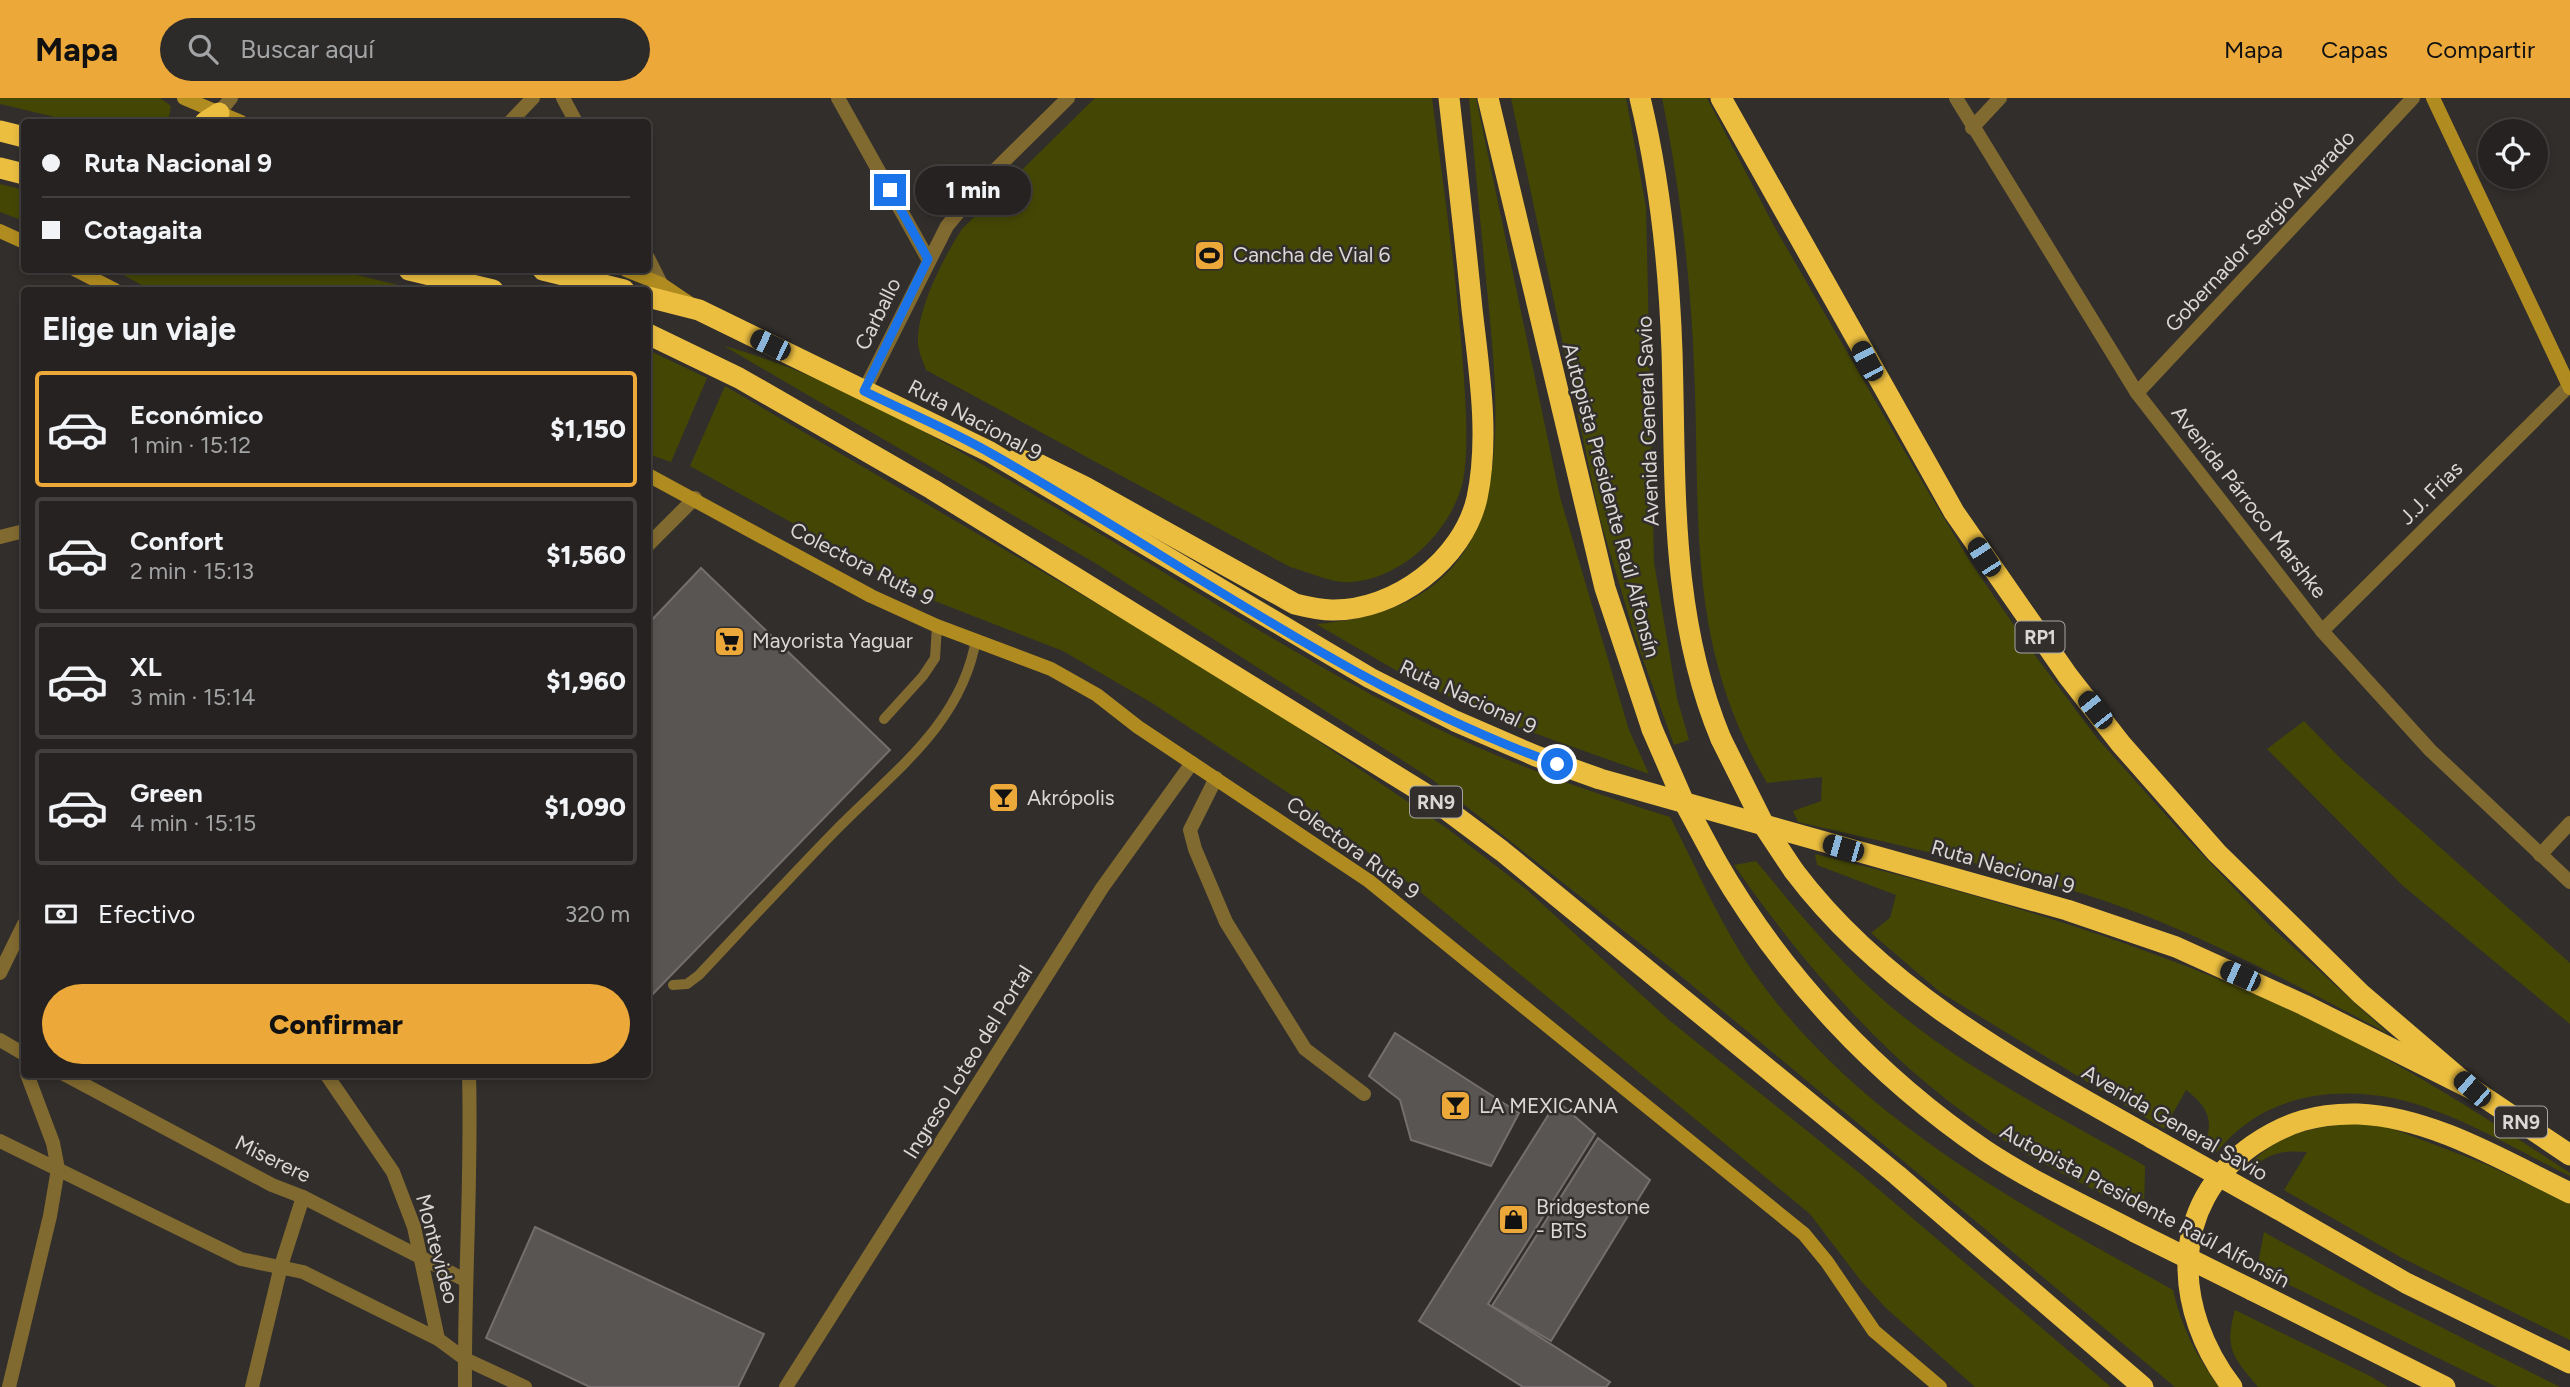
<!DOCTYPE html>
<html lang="es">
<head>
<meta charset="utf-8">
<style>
	:root { --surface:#252221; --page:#2d2a2a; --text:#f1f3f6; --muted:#a3a4a5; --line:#423f3f; --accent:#eca93a }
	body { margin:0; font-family:Figtree,sans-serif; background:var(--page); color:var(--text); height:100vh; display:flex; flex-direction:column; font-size:26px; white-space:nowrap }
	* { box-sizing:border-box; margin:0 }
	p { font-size:23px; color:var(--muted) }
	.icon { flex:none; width:38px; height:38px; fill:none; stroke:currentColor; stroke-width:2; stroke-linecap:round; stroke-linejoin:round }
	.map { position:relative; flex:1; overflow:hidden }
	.side { position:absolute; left:21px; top:189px; width:630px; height:791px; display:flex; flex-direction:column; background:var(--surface); border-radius:7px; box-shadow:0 4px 10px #0003,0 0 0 2px var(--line) }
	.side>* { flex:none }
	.banner { position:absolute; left:21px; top:21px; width:630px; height:154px; border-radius:7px; box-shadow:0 4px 10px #0003,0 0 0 2px var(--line); display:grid; align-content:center; height:154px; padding:0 21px; background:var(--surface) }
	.fabs { position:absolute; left:2478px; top:21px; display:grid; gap:14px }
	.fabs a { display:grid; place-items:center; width:70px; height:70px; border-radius:50%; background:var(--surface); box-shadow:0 4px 10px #0003,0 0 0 2px var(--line); font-size:35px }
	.end { position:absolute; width:32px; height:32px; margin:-16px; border:9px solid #1a73e8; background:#fff; box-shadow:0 0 0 4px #fff }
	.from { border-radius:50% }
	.bubble { position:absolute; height:49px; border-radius:24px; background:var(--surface); box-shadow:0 4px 10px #0003,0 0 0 2px var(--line); font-size:23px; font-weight:800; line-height:49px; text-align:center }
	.car { position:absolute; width:21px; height:42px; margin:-21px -10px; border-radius:9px; box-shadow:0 0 5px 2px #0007; background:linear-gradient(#222 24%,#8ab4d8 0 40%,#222 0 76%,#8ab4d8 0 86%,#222 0) }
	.banner b { display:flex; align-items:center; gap:24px; height:66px; font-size:26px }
	.banner b+b { border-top:2px solid var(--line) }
	.banner i { width:18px; height:18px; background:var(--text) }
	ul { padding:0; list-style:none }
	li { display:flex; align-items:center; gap:21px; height:116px; margin:0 14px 10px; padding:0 7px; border:4px solid var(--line); border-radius:7px }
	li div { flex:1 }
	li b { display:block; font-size:26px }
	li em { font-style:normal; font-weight:800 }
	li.active { border-color:var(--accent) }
	li>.icon { width:63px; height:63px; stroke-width:1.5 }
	h2 { padding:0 21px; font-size:32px; line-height:84px }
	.pay { display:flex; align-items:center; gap:18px; height:77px; padding:0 21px; font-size:26px }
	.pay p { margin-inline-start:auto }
	.cta { display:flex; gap:14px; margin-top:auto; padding:14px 21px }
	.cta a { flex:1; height:80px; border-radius:42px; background:var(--accent); color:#111; font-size:28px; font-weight:800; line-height:80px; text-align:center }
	header { display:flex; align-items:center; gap:42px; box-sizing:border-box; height:98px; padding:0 35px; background:var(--accent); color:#111 }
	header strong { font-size:33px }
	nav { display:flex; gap:38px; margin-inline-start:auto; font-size:24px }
	.search { width:490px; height:63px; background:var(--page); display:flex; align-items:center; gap:18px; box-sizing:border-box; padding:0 24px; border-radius:38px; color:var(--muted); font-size:26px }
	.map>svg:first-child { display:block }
	.green { fill:#444704 }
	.building { fill:#595553; stroke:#746f6e; stroke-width:2 }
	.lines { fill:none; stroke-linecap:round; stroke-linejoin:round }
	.lane { stroke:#816a30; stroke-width:10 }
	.street { stroke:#816a30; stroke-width:14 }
	.secondary { stroke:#b08b1f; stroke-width:14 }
	.highway { stroke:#ebbe40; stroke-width:21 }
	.highway-bridge { stroke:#ebbe40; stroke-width:21 }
	.route { stroke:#1a73e8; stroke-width:9 }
	.labels { text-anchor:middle; stroke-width:5; stroke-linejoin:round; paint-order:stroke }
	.shield { fill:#312e2c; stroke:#a7a4a3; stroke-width:2 }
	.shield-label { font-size:19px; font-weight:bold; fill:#dad7d6 }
	.street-label { font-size:21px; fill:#dad7d6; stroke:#312e2c }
	.poi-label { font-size:21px; fill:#dad7d6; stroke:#312e2c; text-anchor:start }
</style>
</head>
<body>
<header>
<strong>Mapa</strong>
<div class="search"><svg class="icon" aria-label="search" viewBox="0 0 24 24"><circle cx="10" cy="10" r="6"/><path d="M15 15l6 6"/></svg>Buscar aquí</div>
<nav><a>Mapa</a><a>Capas</a><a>Compartir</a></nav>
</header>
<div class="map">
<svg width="2570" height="1289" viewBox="0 0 2570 1289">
	<rect width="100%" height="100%" fill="#312e2c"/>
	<g class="green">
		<path d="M0 0H160L171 8 168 24H76L0 6Z"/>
		<path d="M1095 0H1432C1444 93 1458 187 1464 281 1466 310 1469 359 1462 387 1449 435 1402 480 1352 484 1332 486 1309 474 1290 469L926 272C923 263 918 253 918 245 917 210 944 159 962 131Z"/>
		<path d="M1469 0H1476L1560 399 1629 632 1649 676 1511 627 1411 581 1316 526C1515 511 1503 355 1488 201 1481 134 1475 67 1469 0Z"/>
		<path d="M1511 0H1626L1646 109 1654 464 1677 600 1689 642 1674 647 1636 542 1600 421Z"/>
		<path d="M1662 0H1707L1774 128 1923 385 1971 465 2034 556 2097 640 2181 734 2269 827 2389 936C2308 893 2227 850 2141 816 2031 774 1913 751 1798 724L1793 713 1821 703 1822 679 1767 685C1685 545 1701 422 1694 268 1691 182 1679 84 1662 0Z"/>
		<path d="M0 86 24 92V123L0 114Z"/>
		<path d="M114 172H336L419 192H151Z"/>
		<path d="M724 248C839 279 960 353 1063 414 1187 486 1307 567 1436 630 1512 667 1590 694 1670 719 1698 773 1723 833 1759 882 1864 1025 2021 1107 2173 1192 2181 1228 2196 1258 2219 1289H2175L1676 874 1433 682 1095 465Z"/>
		<path d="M648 252 707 280 671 364 648 356Z"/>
		<path d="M725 288 1234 586 1448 731 1526 791 1669 922 1857 1073 2111 1289H1975L1886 1210 1861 1183 1810 1116 1418 792 1293 698 1152 605 1063 553 927 500 690 368Z"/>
		<path d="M2304 623 2343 663 2570 865V926L2402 787 2267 651Z"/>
		<path d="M1815 756C1992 799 2171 852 2334 933 2417 975 2493 1024 2570 1075V1078C2526 1057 2482 1030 2436 1013 2362 984 2269 987 2217 1054L2204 1046C2216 1022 2205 1006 2186 992L2164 1031 1940 894 1871 835 1890 820 1896 797 1817 767Z"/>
		<path d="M1756 763C1798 814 1839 864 1889 907 1966 972 2059 1018 2145 1068L2144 1116C2100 1095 2055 1073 2013 1048 1899 978 1809 875 1734 767Z"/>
		<path d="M2375 1024 2485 1066 2570 1106V1242L2402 1160 2284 1092 2307 1054C2283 1052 2269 1055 2251 1071L2247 1069C2283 1030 2325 1027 2375 1024Z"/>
		<path d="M2264 1134 2377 1197 2560 1289H2497L2257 1171Z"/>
		<path d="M2235 1212 2370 1278 2388 1289H2258C2233 1259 2224 1251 2235 1212Z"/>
	</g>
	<g class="building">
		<path d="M701 470 890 652 648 901V526Z"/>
		<path d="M1395 935 1519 1015 1491 1068 1411 1042 1400 1002 1369 978Z"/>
		<path d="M1557 1003 1595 1036 1488 1206 1610 1284 1606 1289H1523L1419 1223Z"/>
		<path d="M1598 1040 1650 1082 1551 1243 1492 1208Z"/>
		<path d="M535 1129 764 1236 738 1289H590L486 1240Z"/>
	</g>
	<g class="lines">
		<g class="lane">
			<path d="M884 621 923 578 935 560 937 528"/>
			<path d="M673 887 687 886 699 877C745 828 791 778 838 730 894 673 962 625 976 541"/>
		</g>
		<g class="street">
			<path d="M563 0 576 24"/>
			<path d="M838 0 928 161"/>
			<path d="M1956 0 2137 295 2322 533 2430 652 2570 784"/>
			<path d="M219 15 231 0"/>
			<path d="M510 24 533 0"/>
			<path d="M1972 30 2000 0"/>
			<path d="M648 160 661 186"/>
			<path d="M864 293 947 128 988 79 1068 0"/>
			<path d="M2137 295 2413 0"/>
			<path d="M0 439 24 433"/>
			<path d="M648 447 695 400"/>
			<path d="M2322 533 2570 287"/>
			<path d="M1216 680 1190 732 1195 751 1226 824 1305 951 1364 996"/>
			<path d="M2540 757 2570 725"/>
			<path d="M0 875 24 826"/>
			<path d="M0 942 24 956"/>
			<path d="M64 976 272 1087 303 1099 465 1182"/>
			<path d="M326 976 393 1074 414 1129 438 1241 465 1261 525 1289"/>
			<path d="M0 1043 241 1161 303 1174 438 1241"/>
			<path d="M9 1289 50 1118 58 1071 53 1045 27 976"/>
			<path d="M252 1289 281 1168 303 1099"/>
			<path d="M465 1289C464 1185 472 1081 469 976"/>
			<path d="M786 1289 1102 790 1192 665"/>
		</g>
		<g class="secondary">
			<path d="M184 0 241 24"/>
			<path d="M2433 0 2570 290"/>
			<path d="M0 133 24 144"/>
			<path d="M76 172 115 192"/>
			<path d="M626 172 661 186 689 205"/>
			<path d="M648 377 871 498 937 528 1051 571 1097 597 1138 629 1369 783 1804 1136 1827 1164 1874 1233 1940 1289"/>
		</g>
		<g class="highway">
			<path d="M1488 0 1605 490 1652 631"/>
			<path d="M1640 0C1660 83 1669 168 1672 253 1676 385 1669 517 1721 641"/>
			<path d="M1721 0 1954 414 2068 578 2121 646 2217 755 2361 896 2472 991 2570 1057"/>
			<path d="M205 24 219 15"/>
			<path d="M0 33 24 39"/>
			<path d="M0 70 24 76"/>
			<path d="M409 172 493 192"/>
			<path d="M543 172 624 192"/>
			<path d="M648 199 699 212 990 354 1370 580 1455 623 1536 658 1600 681 2067 812 2176 849 2304 907 2472 991"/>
			<path d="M648 236 739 280 932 391 1427 697 1502 753 1897 1077 2143 1289"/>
			<path d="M1017 361 1040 367 1085 389 1295 506C1307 509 1319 512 1332 512 1395 513 1463 462 1477 400 1490 339 1479 272 1472 211 1465 140 1457 70 1449 0"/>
			<path d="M1716 763C1782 878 1876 978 1986 1053 2033 1084 2085 1108 2135 1134"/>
			<path d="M1794 773C1885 894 2022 967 2152 1040"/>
			<path d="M2278 1111 2406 1185 2570 1265"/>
			<path d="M2252 1192 2445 1289"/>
			<path d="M2232 1289C2173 1212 2167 1107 2253 1047 2287 1024 2317 1015 2358 1016 2432 1019 2504 1063 2570 1095"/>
		</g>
		<g class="highway-bridge">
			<path d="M1652 631 1682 700 1716 763"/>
			<path d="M1721 641 1766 731 1794 773"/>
			<path d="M2152 1040 2278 1111"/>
			<path d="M2135 1134 2252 1192"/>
		</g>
	</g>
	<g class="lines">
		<path class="route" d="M890 92 928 161 864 293C906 314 951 332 992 356 1177 460 1356 595 1557 666"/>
	</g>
	<defs>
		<symbol id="stadium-square" viewBox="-11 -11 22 22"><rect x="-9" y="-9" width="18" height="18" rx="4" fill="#eca93a" stroke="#312e2c"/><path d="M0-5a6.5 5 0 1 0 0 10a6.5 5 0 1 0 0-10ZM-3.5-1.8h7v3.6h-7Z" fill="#111"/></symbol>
		<symbol id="supermarket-square" viewBox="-11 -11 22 22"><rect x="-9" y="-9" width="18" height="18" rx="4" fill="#eca93a" stroke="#312e2c"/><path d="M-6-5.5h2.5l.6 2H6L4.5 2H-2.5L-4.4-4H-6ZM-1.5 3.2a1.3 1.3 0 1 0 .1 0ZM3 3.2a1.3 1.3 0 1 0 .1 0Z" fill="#111"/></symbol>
		<symbol id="bar-square" viewBox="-11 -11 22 22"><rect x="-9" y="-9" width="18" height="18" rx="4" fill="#eca93a" stroke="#312e2c"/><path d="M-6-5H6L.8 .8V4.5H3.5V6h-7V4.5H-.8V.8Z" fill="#111"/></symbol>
		<symbol id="shop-square" viewBox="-11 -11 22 22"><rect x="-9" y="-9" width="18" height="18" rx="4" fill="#eca93a" stroke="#312e2c"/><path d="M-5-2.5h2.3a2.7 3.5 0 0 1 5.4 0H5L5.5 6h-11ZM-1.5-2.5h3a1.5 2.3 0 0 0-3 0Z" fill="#111"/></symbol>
	</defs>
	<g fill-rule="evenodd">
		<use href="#stadium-square" x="1192" y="140" width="35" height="35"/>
		<use href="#supermarket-square" x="712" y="526" width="35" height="35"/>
		<use href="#bar-square" x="986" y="682" width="35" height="35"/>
		<use href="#bar-square" x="1438" y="990" width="35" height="35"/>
		<use href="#shop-square" x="1496" y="1104" width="35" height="35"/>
	</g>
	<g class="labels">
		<g class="shield">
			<rect x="2015.5" y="523.5" width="49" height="31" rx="5"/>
			<rect x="1410" y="688.5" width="52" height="31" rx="5"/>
			<rect x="2495" y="1008.5" width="52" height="31" rx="5"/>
		</g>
		<g class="shield-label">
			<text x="2040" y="546">RP1</text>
			<text x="1436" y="711">RN9</text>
			<text x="2521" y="1031">RN9</text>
		</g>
		<g class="street-label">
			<text transform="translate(2260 133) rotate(-47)" y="7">Gobernador Sergio Alvarado</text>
			<text transform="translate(878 216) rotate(-64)" y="7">Carballo</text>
			<text transform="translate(975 322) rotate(28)" y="7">Ruta Nacional 9</text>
			<text transform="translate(1648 323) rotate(-92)" y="7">Avenida General Savio</text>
			<text transform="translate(2431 395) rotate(-45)" y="7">J.J. Frias</text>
			<text transform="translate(1611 402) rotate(75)" y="7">Autopista Presidente Raúl Alfonsín</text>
			<text transform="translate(2249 404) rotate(52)" y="7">Avenida Párroco Marshke</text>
			<text transform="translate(862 466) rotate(27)" y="7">Colectora Ruta 9</text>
			<text transform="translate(1468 599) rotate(25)" y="7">Ruta Nacional 9</text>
			<text transform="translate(1353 750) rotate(36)" y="7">Colectora Ruta 9</text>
			<text transform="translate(2003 769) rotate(16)" y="7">Ruta Nacional 9</text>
			<text transform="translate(968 964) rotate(-58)" y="7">Ingreso Loteo del Portal</text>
			<text transform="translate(2175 1025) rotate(30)" y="7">Avenida General Savio</text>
			<text transform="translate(273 1061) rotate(26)" y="7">Miserere</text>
			<text transform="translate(2145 1108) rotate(28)" y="7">Autopista Presidente Raúl Alfonsín</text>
			<text transform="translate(437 1151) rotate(75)" y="7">Montevideo</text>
		</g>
		<g class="poi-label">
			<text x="1233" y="164">Cancha de Vial 6</text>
			<text x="752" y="550">Mayorista Yaguar</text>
			<text x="1027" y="707">Akrópolis</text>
			<text x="1479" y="1015">LA MEXICANA</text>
			<text x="1536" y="1116">Bridgestone<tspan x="1536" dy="24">- BTS</tspan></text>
		</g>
	</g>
</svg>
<div class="fabs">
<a><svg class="icon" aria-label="locate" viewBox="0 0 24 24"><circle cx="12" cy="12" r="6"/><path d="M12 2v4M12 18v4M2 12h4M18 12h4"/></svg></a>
</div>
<i class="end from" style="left:1557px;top:666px"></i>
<i class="end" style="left:890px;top:92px"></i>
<div class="bubble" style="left:915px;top:68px;width:116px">1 min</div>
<i class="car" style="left:770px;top:247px;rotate:296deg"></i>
<i class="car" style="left:1867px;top:263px;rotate:332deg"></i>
<i class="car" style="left:1984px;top:459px;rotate:327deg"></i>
<i class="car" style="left:2095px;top:612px;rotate:322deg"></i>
<i class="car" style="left:1843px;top:750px;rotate:286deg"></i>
<i class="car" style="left:2240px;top:878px;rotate:294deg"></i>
<i class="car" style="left:2472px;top:991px;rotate:311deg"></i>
<div class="banner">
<b><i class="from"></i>Ruta Nacional 9</b>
<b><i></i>Cotagaita</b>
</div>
<section class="side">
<h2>Elige un viaje</h2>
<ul>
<li class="active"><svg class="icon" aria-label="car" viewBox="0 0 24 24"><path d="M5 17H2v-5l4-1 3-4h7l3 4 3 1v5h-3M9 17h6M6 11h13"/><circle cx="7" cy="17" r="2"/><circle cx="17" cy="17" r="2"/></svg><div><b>Económico</b><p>1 min · 15:12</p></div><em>$1,150</em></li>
<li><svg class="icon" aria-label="car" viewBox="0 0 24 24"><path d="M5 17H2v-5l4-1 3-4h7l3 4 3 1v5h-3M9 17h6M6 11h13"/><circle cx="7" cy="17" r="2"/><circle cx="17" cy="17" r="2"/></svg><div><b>Confort</b><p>2 min · 15:13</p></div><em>$1,560</em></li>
<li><svg class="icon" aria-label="car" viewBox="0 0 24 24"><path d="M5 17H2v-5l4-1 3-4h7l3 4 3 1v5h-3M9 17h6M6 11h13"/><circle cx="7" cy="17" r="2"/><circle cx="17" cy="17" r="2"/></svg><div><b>XL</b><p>3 min · 15:14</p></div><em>$1,960</em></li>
<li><svg class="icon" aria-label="car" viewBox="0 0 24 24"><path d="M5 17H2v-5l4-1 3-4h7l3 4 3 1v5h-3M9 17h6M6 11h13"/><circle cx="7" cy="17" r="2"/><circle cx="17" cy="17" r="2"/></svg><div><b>Green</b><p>4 min · 15:15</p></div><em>$1,090</em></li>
</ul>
<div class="pay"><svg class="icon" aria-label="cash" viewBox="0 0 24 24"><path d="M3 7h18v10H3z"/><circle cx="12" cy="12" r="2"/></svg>Efectivo<p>320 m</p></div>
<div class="cta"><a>Confirmar</a></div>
</section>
</div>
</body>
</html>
